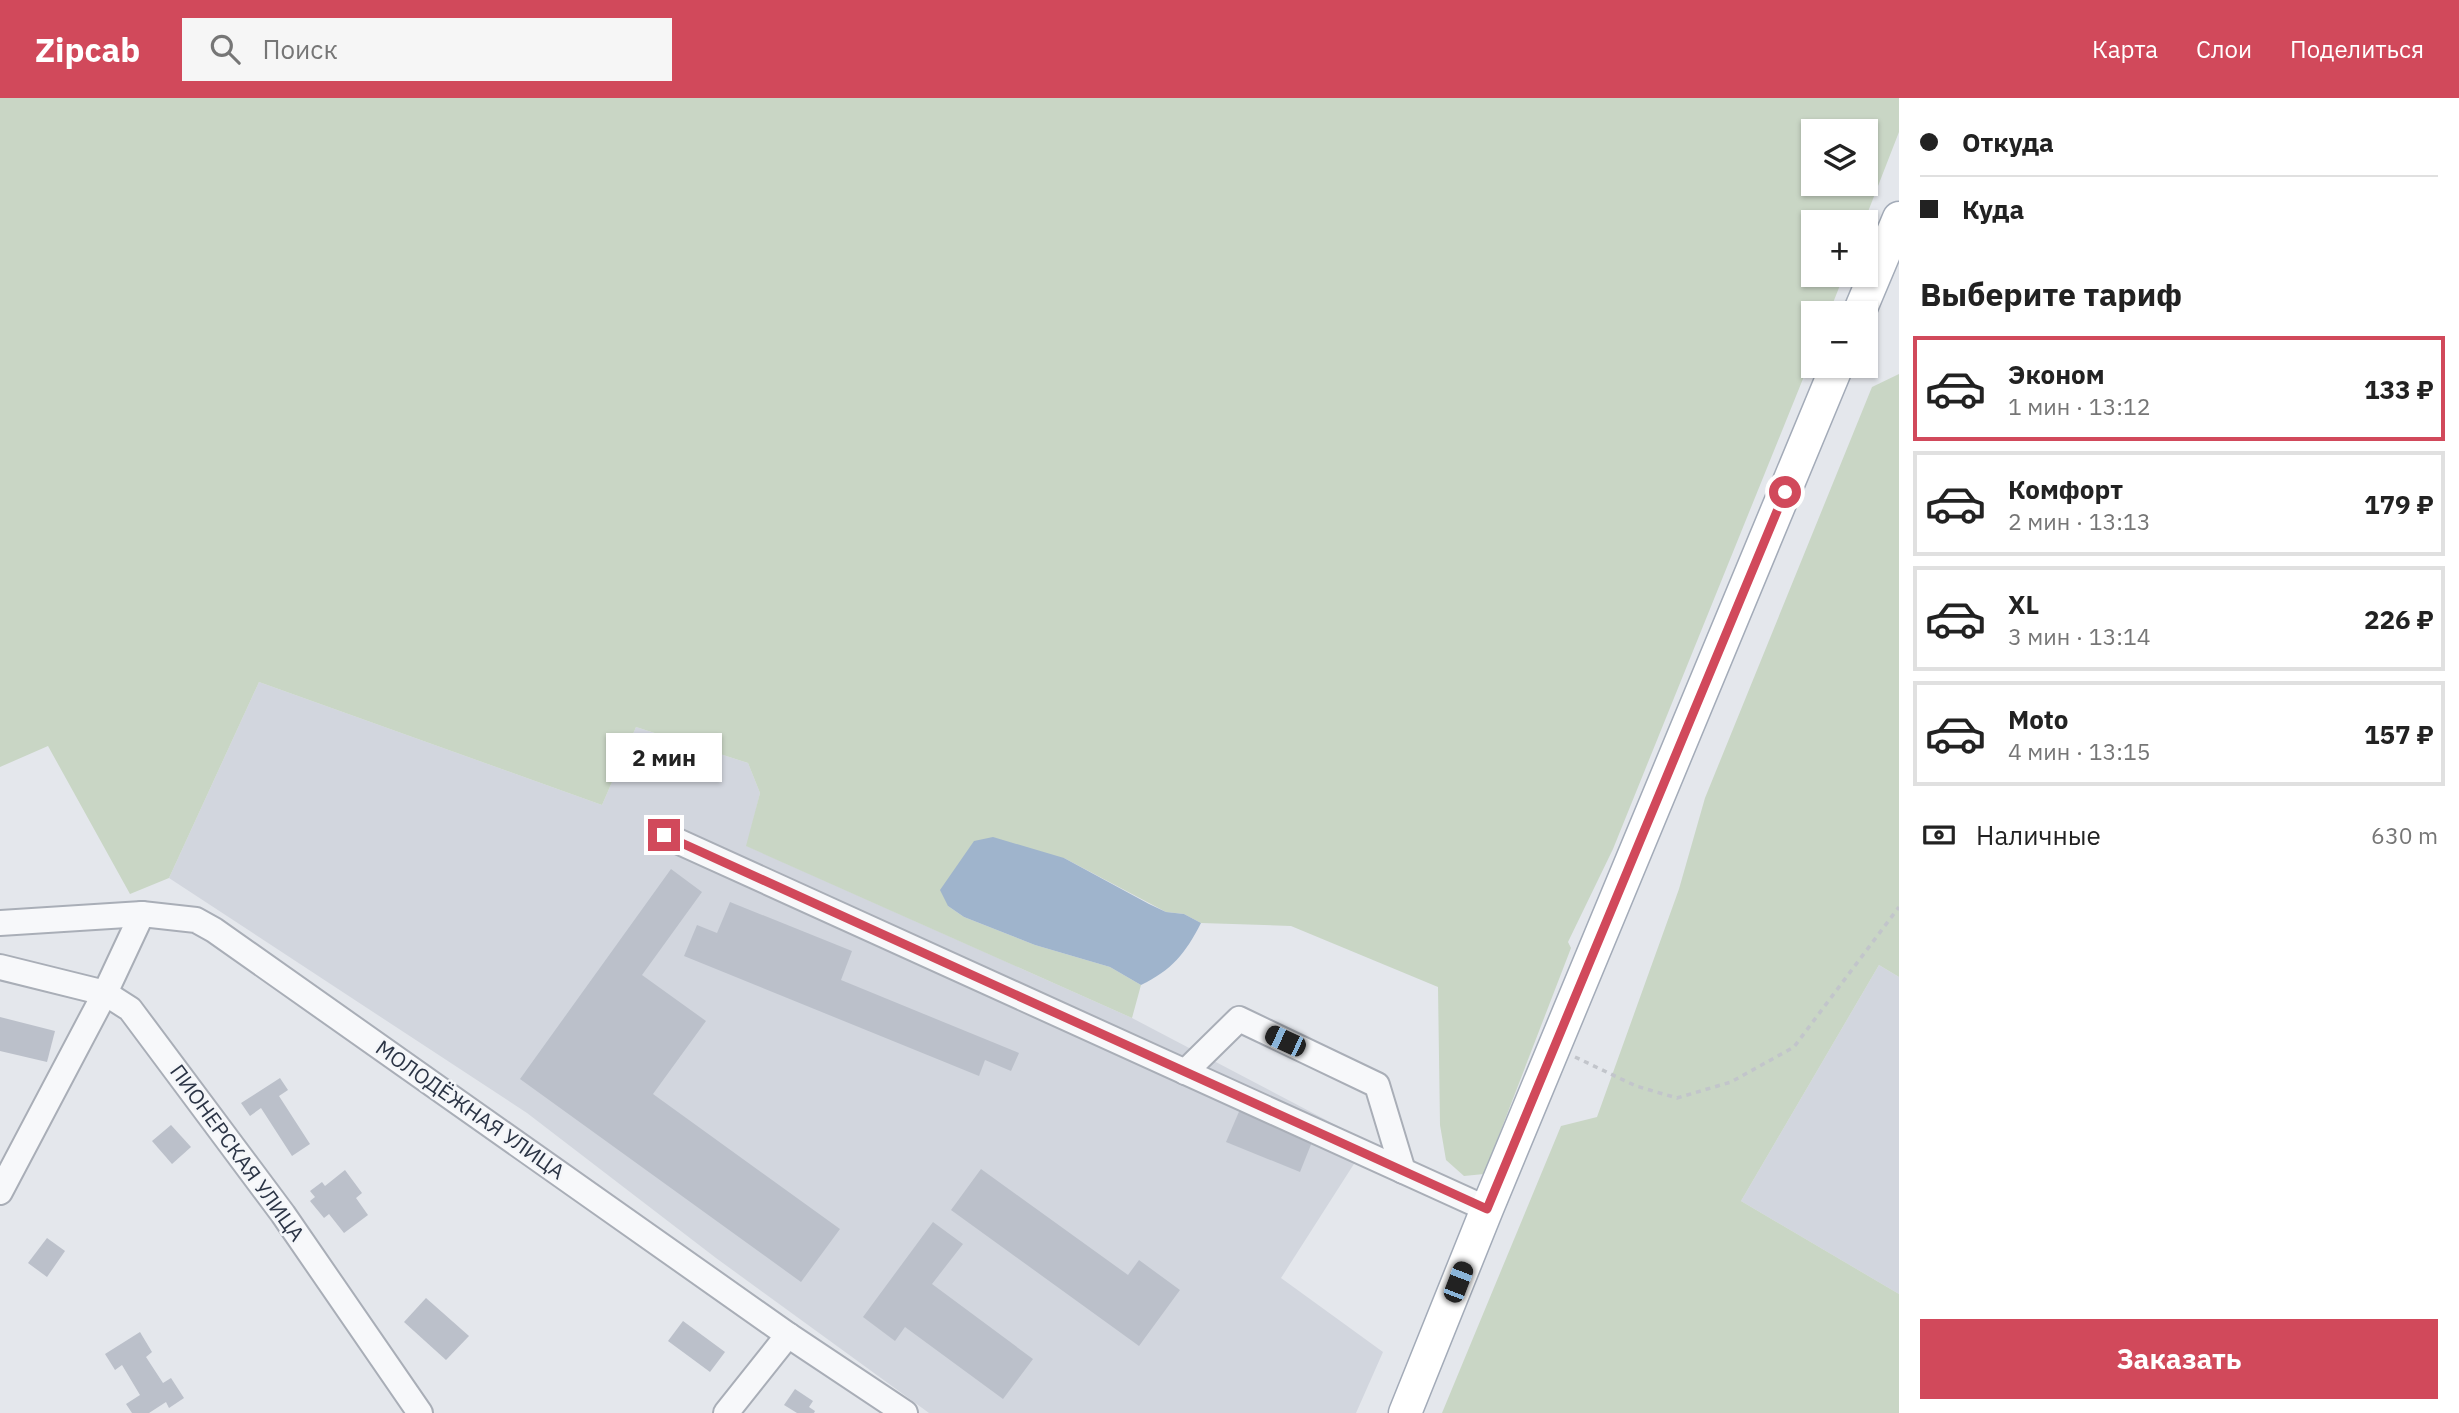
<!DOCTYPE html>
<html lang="ru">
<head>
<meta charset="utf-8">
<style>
	:root { --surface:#fff; --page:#f6f6f6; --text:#222; --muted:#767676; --line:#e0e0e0; --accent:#d1495b }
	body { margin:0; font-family:"IBM Plex Sans",sans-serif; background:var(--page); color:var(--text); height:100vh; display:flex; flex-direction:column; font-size:26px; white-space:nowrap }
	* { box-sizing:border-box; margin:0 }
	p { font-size:23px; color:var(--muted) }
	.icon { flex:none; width:38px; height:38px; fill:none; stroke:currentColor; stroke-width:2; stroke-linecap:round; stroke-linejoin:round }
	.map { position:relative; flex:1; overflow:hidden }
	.drawer { display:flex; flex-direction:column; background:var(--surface); width:560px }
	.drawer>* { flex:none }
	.hud { display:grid; align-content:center; height:154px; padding:0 21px; background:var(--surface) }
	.controls { position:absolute; left:1801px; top:21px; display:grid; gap:14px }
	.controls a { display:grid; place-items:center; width:77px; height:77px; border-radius:0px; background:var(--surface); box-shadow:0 2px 5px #0004; font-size:35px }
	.end { position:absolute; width:32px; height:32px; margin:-16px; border:9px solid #d1495b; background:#fff; box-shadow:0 0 0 4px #fff }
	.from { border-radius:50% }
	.bubble { position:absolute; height:49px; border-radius:0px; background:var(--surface); box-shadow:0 2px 5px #0004; font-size:23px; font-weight:700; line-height:49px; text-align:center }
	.car { position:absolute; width:21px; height:42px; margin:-21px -10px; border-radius:9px; box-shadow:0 0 5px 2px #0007; background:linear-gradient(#222 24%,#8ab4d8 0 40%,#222 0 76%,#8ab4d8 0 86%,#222 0) }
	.hud b { display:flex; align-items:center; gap:24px; height:66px; font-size:26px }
	.hud b+b { border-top:2px solid var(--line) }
	.hud i { width:18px; height:18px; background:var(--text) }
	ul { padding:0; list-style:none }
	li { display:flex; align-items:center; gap:21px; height:105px; margin:0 14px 10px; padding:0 7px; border:4px solid var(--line); border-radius:0px }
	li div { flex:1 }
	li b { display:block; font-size:26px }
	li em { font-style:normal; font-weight:700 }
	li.on { border-color:var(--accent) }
	li>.icon { width:63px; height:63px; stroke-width:1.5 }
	h2 { padding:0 21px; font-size:32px; line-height:84px }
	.pay { display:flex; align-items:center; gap:18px; height:77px; padding:0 21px; font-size:26px }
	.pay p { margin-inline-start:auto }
	.cta { display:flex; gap:14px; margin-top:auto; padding:14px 21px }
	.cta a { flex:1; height:80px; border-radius:0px; background:var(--accent); color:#fff; font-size:28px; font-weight:700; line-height:80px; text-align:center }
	header { display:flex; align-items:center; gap:42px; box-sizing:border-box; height:98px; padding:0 35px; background:var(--accent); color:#fff }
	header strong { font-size:33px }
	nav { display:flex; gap:38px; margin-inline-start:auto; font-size:24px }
	.search { width:490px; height:63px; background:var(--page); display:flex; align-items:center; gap:18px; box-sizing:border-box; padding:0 24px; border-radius:0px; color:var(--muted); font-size:26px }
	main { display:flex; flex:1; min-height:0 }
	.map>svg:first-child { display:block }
	.built { fill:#d2d6de }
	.green { fill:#c9d6c5; fill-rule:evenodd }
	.water { fill:#9fb4cc }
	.building { fill:#bbc0ca }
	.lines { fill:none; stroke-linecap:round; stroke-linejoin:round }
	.minor-casing { stroke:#a9aeb7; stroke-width:28 }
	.major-casing { stroke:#a3abb8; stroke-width:35 }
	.path { stroke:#c2c5cb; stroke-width:3.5; stroke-dasharray:5 5; stroke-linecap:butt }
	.minor { stroke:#f7f8fa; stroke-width:24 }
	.major { stroke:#fff; stroke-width:32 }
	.route { stroke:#d1495b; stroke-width:9 }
	.labels { text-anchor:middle; stroke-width:5; stroke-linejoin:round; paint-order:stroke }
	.street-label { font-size:21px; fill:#2b3445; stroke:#f4f6f9 }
</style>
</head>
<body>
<header>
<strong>Zipcab</strong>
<div class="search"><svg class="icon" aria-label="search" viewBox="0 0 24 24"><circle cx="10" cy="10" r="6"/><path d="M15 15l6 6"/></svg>Поиск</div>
<nav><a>Карта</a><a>Слои</a><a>Поделиться</a></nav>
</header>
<main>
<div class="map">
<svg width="1899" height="1315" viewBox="0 0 1899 1315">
	<rect width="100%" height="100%" fill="#e4e7ec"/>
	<g class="built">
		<path d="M259 584 602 707 636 629 748 665 760 695 747 748 1132 920 1368 1044 1281 1180 1383 1254 1356 1315H929L716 1160 527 1015 169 780Z"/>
		<path d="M1879 867 1899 879V1196L1741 1103Z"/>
	</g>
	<g class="green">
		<path d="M0 0H1899V34L1864 124H1813V177H1844L1829 215H1813V256L1613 751 1568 844 1571 850 1484 1076 1464 1078 1446 1062 1440 1027 1438 889 1291 828 1201 825 1184 816 1166 814 1064 760 948 808 964 819 1035 847 1110 869 1141 887 1132 920 746 748 760 695 748 665 636 629 602 707 259 584 169 780 130 796 48 648 0 669ZM1813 33H1866V86H1813Z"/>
		<path d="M1899 276V879L1879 867 1741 1103 1899 1196V1315H1442L1561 1028 1597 1019 1679 791 1705 700 1872 289Z"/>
	</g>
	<path class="water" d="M993 739 1064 760 1149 806 1166 814 1184 816 1201 825C1185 856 1172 872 1141 887L1110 869 1035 847 964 819 948 808 940 792 974 743Z"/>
	<g class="building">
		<path d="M671 771 702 794 642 877 706 923 653 996 840 1131 801 1184 520 981Z"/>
		<path d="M730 804 852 853 841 882 1019 955 1011 973 985 962 979 978 684 858 697 827 717 835Z"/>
		<path d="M0 919 55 933 47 964 0 953Z"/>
		<path d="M280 980 288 992 279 998 310 1046 292 1058 261 1010 250 1018 241 1005Z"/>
		<path d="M1241 1009 1314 1039 1300 1074 1226 1044Z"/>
		<path d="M171 1027 191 1049 172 1066 152 1043Z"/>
		<path d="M981 1071 1128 1177 1139 1162 1180 1192 1139 1248 951 1112Z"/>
		<path d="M345 1072 362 1095 356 1100 368 1117 344 1135 329 1116 324 1120 310 1103 315 1099 310 1093 322 1084 325 1088Z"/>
		<path d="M933 1124 963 1146 932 1186 1033 1261 1003 1301 905 1229 895 1243 863 1219Z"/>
		<path d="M47 1140 65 1153 47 1179 28 1165Z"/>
		<path d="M426 1200 469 1238 446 1262 404 1224Z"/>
		<path d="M683 1223 725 1254 710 1274 668 1243Z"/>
		<path d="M140 1234 152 1254 146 1259 163 1285 171 1280 184 1300 169 1310 166 1304 149 1315H132L126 1306 140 1297 122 1267 115 1272 105 1256Z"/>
		<path d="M795 1291 813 1303 809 1309 815 1313 814 1315H797L784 1307Z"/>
	</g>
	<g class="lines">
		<defs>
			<g id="minor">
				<path d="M664 737 1487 1111"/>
				<path d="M0 825 142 816 196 822 214 832 788 1237 905 1315"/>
				<path d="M0 869 105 895 130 911 283 1116 420 1315"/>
				<path d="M1185 974 1239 921 1377 987 1403 1073"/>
				<path d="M0 1094 105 895 142 816"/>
				<path d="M726 1315 788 1237"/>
			</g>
			<g id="major">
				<path d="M1859 215 1899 120"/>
				<path d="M1405 1315 1487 1111 1837 268"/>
			</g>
		</defs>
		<use href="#minor" class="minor-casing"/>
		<use href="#major" class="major-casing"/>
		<path class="path" d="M1575 959 1636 988 1677 1000 1731 984 1794 949 1899 809"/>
		<use href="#minor" class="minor"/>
		<use href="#major" class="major"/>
	</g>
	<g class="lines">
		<path class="route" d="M664 737 1487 1111 1785 394"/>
	</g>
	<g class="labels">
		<g class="street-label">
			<text transform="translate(470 1012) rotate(35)" y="7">МОЛОДЁЖНАЯ УЛИЦА</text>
			<text transform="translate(237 1055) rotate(54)" y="7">ПИОНЕРСКАЯ УЛИЦА</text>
		</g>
	</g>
</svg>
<div class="controls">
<a><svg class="icon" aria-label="layers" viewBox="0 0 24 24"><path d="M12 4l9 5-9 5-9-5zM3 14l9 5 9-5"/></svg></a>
<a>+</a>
<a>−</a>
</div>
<i class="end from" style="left:1785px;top:394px"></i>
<i class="end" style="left:664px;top:737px"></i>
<div class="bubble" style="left:606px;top:635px;width:116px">2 мин</div>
<i class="car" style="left:1285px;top:943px;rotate:295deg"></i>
<i class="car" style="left:1458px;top:1184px;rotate:21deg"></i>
</div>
<section class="drawer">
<div class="hud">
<b><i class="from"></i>Откуда</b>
<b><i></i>Куда</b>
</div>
<h2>Выберите тариф</h2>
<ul>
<li class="on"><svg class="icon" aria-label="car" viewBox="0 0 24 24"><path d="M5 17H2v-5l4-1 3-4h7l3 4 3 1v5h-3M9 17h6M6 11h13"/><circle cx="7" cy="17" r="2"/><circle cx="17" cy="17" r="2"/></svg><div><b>Эконом</b><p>1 мин · 13:12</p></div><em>133 ₽</em></li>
<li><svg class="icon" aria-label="car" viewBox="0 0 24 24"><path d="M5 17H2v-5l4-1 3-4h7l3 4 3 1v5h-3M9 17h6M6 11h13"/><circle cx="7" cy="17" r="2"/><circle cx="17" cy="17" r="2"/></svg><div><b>Комфорт</b><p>2 мин · 13:13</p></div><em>179 ₽</em></li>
<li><svg class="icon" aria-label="car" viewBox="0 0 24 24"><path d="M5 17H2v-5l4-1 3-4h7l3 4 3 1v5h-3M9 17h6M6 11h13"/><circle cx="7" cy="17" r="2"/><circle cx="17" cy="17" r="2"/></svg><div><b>XL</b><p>3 мин · 13:14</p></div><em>226 ₽</em></li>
<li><svg class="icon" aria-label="car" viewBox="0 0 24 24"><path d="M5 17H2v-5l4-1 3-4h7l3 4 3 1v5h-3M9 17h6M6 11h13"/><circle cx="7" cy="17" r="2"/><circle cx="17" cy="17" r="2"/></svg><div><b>Moto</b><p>4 мин · 13:15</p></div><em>157 ₽</em></li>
</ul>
<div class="pay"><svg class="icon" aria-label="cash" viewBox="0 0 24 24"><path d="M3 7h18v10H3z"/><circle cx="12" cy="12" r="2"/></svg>Наличные<p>630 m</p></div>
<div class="cta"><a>Заказать</a></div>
</section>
</main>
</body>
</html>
